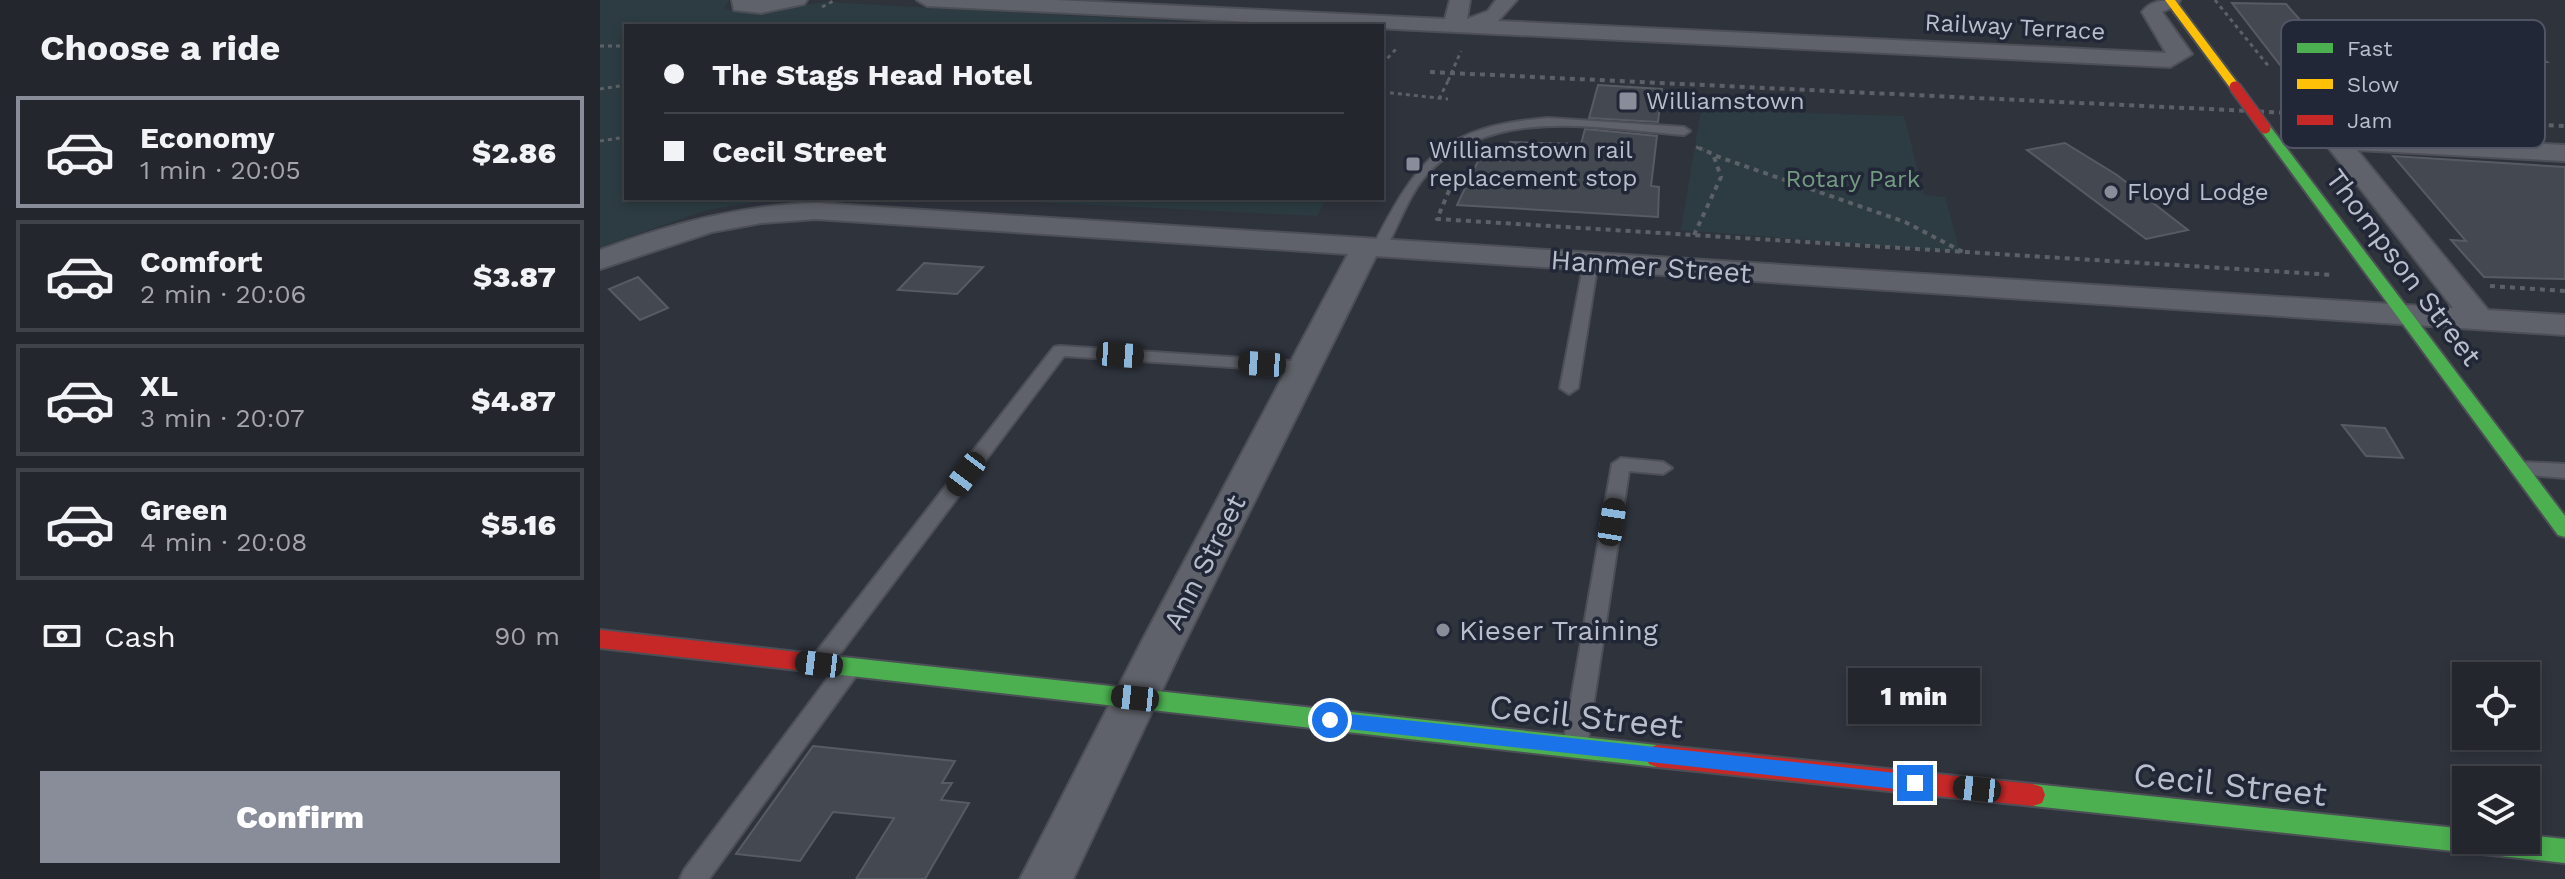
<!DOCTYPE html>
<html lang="en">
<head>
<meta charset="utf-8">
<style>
	:root { --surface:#23262d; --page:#2b2e35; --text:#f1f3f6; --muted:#a3a5aa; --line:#404349; --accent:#898d9a }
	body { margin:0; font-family:"Work Sans",sans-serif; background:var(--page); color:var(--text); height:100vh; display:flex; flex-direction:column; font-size:30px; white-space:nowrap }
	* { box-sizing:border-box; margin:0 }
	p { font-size:26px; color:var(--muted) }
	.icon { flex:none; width:44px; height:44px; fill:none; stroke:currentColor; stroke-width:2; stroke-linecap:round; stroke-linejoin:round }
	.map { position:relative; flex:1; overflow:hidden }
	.drawer { display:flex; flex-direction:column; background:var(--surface); width:600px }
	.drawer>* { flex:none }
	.top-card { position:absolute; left:24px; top:24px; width:760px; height:176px; border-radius:0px; box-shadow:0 4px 12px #0003,0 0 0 2px var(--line); display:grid; align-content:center; height:176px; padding:0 40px; background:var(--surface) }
	.buttons { position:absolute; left:1852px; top:662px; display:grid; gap:16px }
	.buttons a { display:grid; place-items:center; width:88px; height:88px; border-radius:0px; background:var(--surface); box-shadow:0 4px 12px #0003,0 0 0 2px var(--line); font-size:40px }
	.end { position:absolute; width:36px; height:36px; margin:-18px; border:10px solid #1a73e8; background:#fff; box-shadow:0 0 0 4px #fff }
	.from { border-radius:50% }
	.bubble { position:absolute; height:56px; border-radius:0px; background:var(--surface); box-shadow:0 4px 12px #0003,0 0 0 2px var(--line); font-size:26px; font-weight:800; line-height:56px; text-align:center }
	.car { position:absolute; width:24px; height:48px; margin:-24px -12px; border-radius:10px; box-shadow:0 0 6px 2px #0007; background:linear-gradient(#222 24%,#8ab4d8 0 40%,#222 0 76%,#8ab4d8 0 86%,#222 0) }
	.top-card b { display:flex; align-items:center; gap:28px; height:76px; font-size:30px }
	.top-card b+b { border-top:2px solid var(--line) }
	.top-card i { width:20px; height:20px; background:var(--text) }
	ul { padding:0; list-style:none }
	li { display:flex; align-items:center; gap:24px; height:112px; margin:0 16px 12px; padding:0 24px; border:4px solid var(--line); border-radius:0px }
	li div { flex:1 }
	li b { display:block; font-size:30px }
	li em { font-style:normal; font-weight:800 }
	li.active { border-color:var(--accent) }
	li>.icon { width:72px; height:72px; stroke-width:1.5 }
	h2 { padding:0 40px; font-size:36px; line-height:96px }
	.pay { display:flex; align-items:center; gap:20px; height:88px; padding:0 40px; font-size:30px }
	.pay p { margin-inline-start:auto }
	.button { display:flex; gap:16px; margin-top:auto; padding:16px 40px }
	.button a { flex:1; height:92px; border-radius:0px; background:var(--accent); color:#fff; font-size:32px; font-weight:800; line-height:92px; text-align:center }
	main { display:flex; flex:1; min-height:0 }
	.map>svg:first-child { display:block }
	.green { fill:#2c3c42 }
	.building { fill:#444850; stroke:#575b63; stroke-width:2 }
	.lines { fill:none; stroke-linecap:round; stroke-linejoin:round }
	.lane-casing { stroke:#4d4f57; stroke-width:4 }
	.street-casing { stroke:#4d4f57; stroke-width:4 }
	.fast-casing { stroke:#4d4f57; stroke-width:4 }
	.slow-casing { stroke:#4d4f57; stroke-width:4 }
	.jam-casing { stroke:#4d4f57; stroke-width:4 }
	.path-far1 { stroke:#5c6067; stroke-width:3; stroke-dasharray:4 4; stroke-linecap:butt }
	.path { stroke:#5c6067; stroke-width:4; stroke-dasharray:5 5; stroke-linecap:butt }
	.lane { fill:#5f626a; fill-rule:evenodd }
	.street { fill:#5f626a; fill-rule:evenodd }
	.fast { fill:#4caf50; fill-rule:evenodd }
	.slow { fill:#ffc107; fill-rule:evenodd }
	.jam { fill:#c62828; fill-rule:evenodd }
	.rail { stroke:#5d6068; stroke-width:4; stroke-dasharray:5 5; stroke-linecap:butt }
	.jam-bridge-casing { stroke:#4d4f57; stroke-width:14; stroke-linecap:butt }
	.path-bridge { stroke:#5c6067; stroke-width:3; stroke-dasharray:4 4; stroke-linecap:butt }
	.jam-bridge { stroke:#c62828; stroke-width:11 }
	.route { fill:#1a73e8 }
	.poi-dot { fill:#898d9a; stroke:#222737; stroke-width:3 }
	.labels { text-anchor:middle; stroke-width:7; stroke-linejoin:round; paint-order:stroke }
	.far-street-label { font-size:24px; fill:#babecc; stroke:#222737 }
	.far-poi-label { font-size:24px; fill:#babecc; stroke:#222737; text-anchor:start }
	.far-park-label { font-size:24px; fill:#739b82; stroke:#222737 }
	.street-label { font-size:28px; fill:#babecc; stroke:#222737 }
	.poi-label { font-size:28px; fill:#babecc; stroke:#222737; text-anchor:start }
	.near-street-label { font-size:34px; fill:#babecc; stroke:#222737 }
	.key { fill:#222737; stroke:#505464; stroke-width:2 }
	.key-label { font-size:22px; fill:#babecc }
</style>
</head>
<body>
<main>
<section class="drawer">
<h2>Choose a ride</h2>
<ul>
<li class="active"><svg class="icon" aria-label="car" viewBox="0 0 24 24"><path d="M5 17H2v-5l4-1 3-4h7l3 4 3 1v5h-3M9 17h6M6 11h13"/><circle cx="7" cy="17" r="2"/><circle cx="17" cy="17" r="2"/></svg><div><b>Economy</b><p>1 min · 20:05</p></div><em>$2.86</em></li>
<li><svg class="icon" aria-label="car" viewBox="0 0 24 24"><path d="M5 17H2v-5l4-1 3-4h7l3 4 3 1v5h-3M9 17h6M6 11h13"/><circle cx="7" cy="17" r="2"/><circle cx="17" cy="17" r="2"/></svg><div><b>Comfort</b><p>2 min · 20:06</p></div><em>$3.87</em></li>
<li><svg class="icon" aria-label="car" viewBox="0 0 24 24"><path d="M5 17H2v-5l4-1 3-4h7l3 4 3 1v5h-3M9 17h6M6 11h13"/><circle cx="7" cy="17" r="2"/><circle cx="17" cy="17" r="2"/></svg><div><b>XL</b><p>3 min · 20:07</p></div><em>$4.87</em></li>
<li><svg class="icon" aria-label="car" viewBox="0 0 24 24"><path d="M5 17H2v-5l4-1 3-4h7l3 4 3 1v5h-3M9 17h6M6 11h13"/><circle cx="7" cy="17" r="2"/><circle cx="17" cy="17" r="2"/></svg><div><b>Green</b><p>4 min · 20:08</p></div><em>$5.16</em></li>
</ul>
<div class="pay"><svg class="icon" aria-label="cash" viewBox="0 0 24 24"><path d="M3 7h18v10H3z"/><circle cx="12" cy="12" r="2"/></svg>Cash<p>90 m</p></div>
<div class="button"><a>Confirm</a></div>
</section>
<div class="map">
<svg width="1965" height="879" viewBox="0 0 1965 879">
	<rect width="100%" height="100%" fill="#2f333c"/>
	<g class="green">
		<path d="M0 0H129L124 9 152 13 226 2 640 25 26 26V198H177L107 210 0 247Z"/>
		<path d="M1101 110 1304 116 1324 195 1345 197 1360 252 1081 230Z"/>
		<path d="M352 198H727L717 216Z"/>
	</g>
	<g class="building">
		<path d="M1632 3 1686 4 1716 38 1826 31 1839 38 1894 34 1947 62 1832 71 1680 65Z"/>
		<path d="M998 85 1062 89 1058 122 989 118Z"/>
		<path d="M985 129 1057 136 1051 186 1059 187 1058 217 857 205 879 159 907 161 910 142 981 144Z"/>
		<path d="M1465 143 1517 175 1588 230 1546 239 1427 150Z"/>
		<path d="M1793 156 1965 167V279L1884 277 1851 240 1866 241Z"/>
		<path d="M324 263 337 264 383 267 357 294 298 290Z"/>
		<path d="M38 277 68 308 40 320 9 289Z"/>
		<path d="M1742 425 1785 428 1803 458 1766 456Z"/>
		<path d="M213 746 355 761 342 783H352L341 800 369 803 325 879H256L294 818 233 812 200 861 136 854Z"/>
	</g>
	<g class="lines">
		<defs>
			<g id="lane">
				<path d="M948 118 1084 127 1090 131 1084 135C1000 129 897 105 830 171 808 193 800 225 784 251H774L772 248C818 158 842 127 948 118Z"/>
				<path d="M991 258 998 262 978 388 969 394 960 388 984 262Z"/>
				<path d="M460 346 705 362 713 367 705 372 464 356 230 667 222 670 214 667 211 661 214 655 454 347Z"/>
				<path d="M1021 458 1063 462 1072 468 1063 474 1029 471 988 740 984 747 976 750 968 747 964 740 1012 464Z"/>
				<path d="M1924 462 1965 464V478L1917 474 1915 469Z"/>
				<path d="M248 660 256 662 259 669 256 676 109 879H80L84 870 240 662Z"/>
			</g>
			<g id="street">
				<path d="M132 0H207L204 4 161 13 134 10Z"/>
				<path d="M317 0H456L845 19 850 0H870L867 19 888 11 896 0H917L898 21 1566 53 1542 12C1551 0 1564 0 1580 0L1578 5 1562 12 1592 54 1570 67 327 6Z"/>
				<path d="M1757 134 1965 145V161L1757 150 1888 310 1965 315V335L776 256 580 652 473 879H420L543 639 748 254 216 219 161 223 112 232 0 269V250C70 224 141 205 216 203L1853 308 1728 147 1732 142Z"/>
			</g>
			<g id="fast">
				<path d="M1661 125H1669L1965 516V537L1958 535 1661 131Z"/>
				<path d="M224 655 1057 745 1065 748 1069 756 1065 764 1057 767 224 673 216 670 213 664 216 658Z"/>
				<path d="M1433 784 1866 829V840H1926V835L1965 839V863L1433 806 1424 803 1421 795 1424 787Z"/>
			</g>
			<path id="slow" d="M1565 0H1575L1639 85V89H1631Z"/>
			<g id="jam">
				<path d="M0 630 224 655 232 658 235 664 232 670 224 673 0 648Z"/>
				<path d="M1057 745 1433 784 1442 787 1445 795 1442 803 1433 806 1057 767 1049 764 1045 756 1049 748Z"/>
			</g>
		</defs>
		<use href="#lane" class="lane-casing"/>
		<use href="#street" class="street-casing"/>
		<use href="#fast" class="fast-casing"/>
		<use href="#slow" class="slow-casing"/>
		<use href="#jam" class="jam-casing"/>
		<g class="path-far1">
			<path d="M1615 0 1670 68"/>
			<path d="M222 7 235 0"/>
			<path d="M1713 25 1727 53"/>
			<path d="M0 46H26"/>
			<path d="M782 64 797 48"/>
			<path d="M0 89 26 85"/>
			<path d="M782 92 848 99"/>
			<path d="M839 99 848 81"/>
			<path d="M1025 109 1029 85"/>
			<path d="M0 141 26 137"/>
			<path d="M1096 147 1104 150"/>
		</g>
		<g class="path">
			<path d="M1116 156 1305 222 1363 252"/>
			<path d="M857 172 837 219 1734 275"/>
			<path d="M1094 235 1121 177 1113 154 1099 148"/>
			<path d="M1890 286 1965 291"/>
		</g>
		<use href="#lane" class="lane"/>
		<use href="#street" class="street"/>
		<use href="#fast" class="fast"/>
		<use href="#slow" class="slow"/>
		<use href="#jam" class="jam"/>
		<path class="rail" d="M830 72 1965 126"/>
		<defs>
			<path id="jam-bridge" d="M1635 87 1665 128"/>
		</defs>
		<use href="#jam-bridge" class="jam-bridge-casing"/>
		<path class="path-bridge" d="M848 81 861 51"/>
		<use href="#jam-bridge" class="jam-bridge"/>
	</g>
	<path class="route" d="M730 712 1315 775 1324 783 1315 791 730 727 722 720Z"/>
	<g class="poi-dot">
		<rect x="1018" y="91" width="20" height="20" rx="4"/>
		<rect x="805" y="156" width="16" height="16" rx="4"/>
		<circle cx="1511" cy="192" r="8"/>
		<circle cx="843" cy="630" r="8"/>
	</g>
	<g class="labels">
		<g class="far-street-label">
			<text transform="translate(1415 27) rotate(3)" y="8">Railway Terrace</text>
		</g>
		<g class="far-poi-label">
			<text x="1046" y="109">Williamstown</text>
			<text x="829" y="158">Williamstown rail<tspan x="829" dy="28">replacement stop</tspan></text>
			<text x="1527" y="200">Floyd Lodge</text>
		</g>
		<g class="far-park-label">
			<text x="1253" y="187">Rotary Park</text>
		</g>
		<g class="street-label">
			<text transform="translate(1051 266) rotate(4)" y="10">Hanmer Street</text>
			<text transform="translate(1804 267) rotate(53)" y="10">Thompson Street</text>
			<text transform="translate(604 562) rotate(-63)" y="10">Ann Street</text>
		</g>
		<g class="poi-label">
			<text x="859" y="640">Kieser Training</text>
		</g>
		<g class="near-street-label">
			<text transform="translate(986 716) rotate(6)" y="12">Cecil Street</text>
			<text transform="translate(1630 784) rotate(6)" y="12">Cecil Street</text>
		</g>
	</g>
	<rect x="1681" y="20" width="264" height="128" rx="12" class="key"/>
	<rect x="1697" y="43" width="36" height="10" fill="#4caf50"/>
	<rect x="1697" y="79" width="36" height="10" fill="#ffc107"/>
	<rect x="1697" y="115" width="36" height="10" fill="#c62828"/>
	<g class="key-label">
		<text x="1747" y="56">Fast</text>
		<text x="1747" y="92">Slow</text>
		<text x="1747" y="128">Jam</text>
	</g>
</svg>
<div class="buttons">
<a><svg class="icon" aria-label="locate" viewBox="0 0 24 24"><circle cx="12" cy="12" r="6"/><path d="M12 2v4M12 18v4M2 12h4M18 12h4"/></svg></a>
<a><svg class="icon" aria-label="layers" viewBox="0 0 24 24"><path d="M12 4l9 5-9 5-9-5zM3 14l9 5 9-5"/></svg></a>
</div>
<i class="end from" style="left:730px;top:720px"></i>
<i class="end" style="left:1315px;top:783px"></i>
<div class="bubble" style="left:1248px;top:668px;width:132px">1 min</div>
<i class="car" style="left:520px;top:355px;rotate:94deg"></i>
<i class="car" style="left:662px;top:364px;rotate:274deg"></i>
<i class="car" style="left:366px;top:474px;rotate:217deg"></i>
<i class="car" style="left:1012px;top:522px;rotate:9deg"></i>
<i class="car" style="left:219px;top:664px;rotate:277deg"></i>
<i class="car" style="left:535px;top:698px;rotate:276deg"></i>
<i class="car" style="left:1377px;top:789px;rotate:276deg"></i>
<div class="top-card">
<b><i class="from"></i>The Stags Head Hotel</b>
<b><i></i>Cecil Street</b>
</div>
</div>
</main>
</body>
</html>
